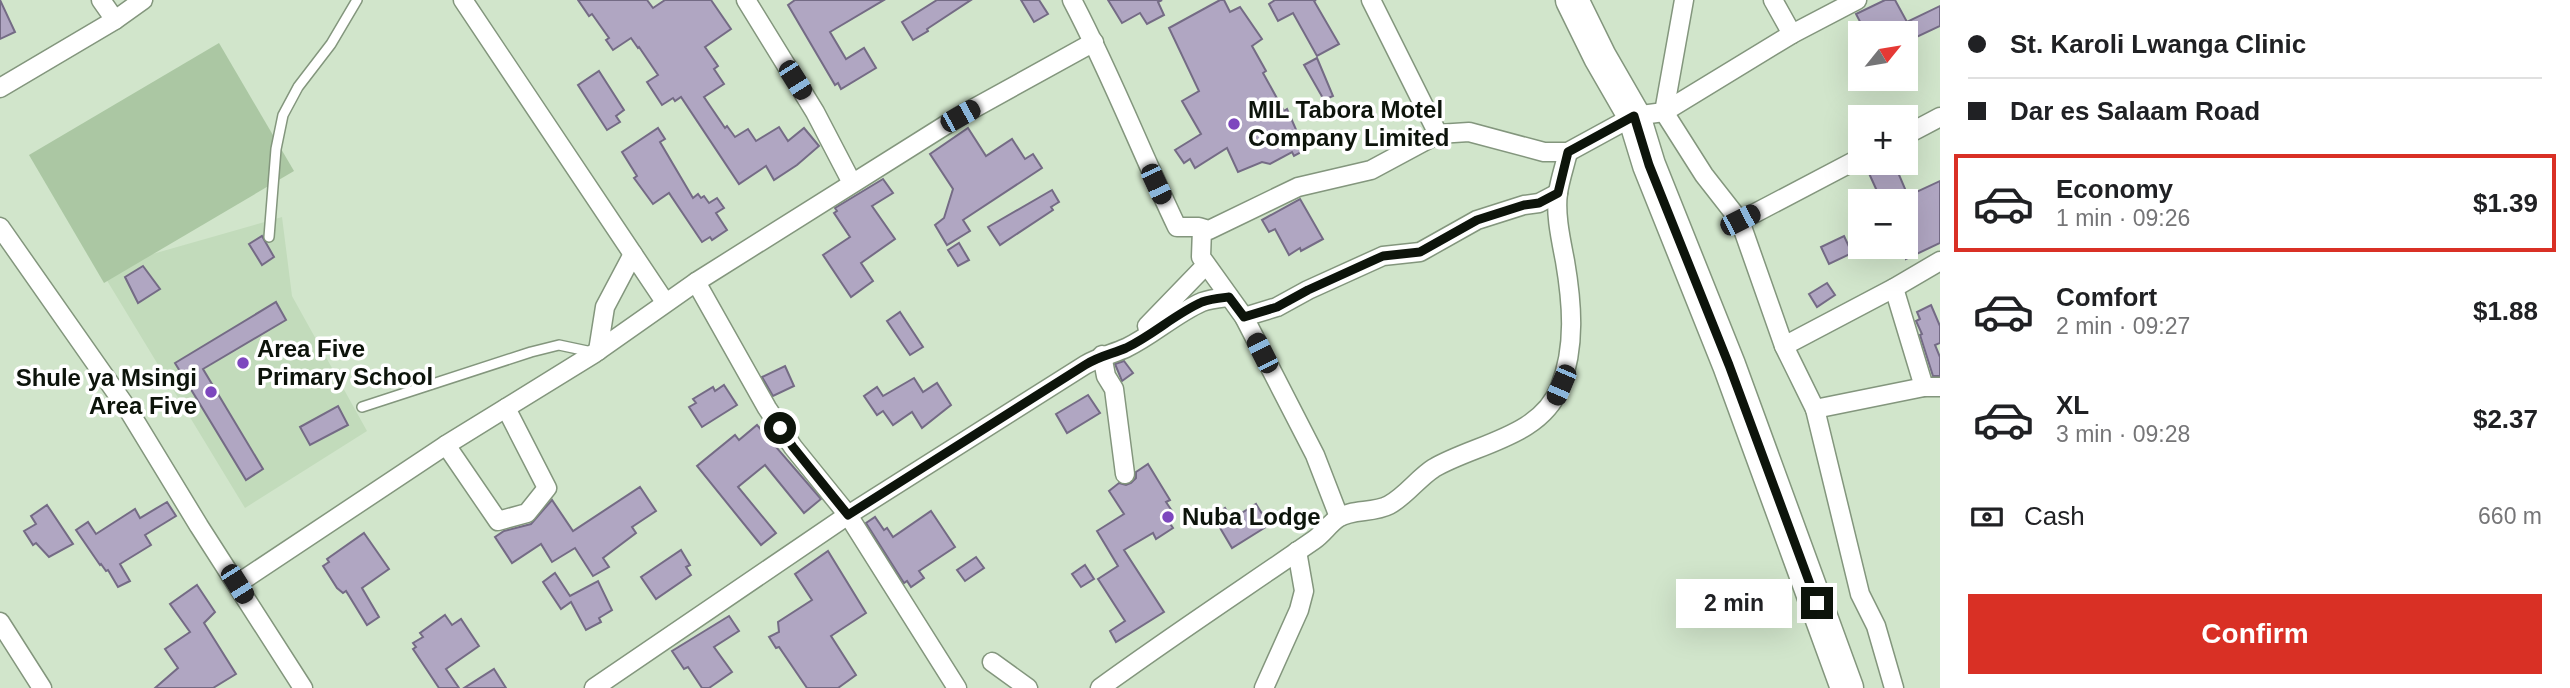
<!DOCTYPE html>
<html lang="en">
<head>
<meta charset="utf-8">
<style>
	:root { --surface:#fff; --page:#f6f6f6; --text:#202124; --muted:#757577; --line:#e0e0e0; --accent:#d93025 }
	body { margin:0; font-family:Arial,sans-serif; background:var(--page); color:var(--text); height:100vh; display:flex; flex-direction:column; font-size:26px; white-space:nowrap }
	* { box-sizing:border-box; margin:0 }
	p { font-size:23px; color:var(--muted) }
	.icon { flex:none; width:38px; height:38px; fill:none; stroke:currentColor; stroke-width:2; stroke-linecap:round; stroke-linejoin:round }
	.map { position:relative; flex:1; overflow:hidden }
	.drawer { display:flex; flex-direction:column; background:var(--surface); width:630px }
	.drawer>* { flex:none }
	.hud { display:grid; align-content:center; height:154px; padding:0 28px; background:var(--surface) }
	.needle { width:46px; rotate:60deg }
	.buttons { position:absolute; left:1848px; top:21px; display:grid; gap:14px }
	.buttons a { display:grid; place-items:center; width:70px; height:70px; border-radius:0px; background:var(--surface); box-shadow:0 7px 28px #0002; font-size:35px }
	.end { position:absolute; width:32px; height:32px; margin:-16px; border:9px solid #0d140b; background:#fff; box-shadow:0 0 0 4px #fff }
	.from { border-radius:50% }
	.bubble { position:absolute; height:49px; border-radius:0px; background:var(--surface); box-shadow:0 7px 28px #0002; font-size:23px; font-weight:700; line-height:49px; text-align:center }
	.car { position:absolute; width:21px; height:42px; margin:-21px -10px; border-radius:9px; box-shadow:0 0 5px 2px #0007; background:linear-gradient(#222 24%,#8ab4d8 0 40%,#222 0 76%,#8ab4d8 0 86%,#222 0) }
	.hud b { display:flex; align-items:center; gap:24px; height:66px; font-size:26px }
	.hud b+b { border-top:2px solid var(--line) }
	.hud i { width:18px; height:18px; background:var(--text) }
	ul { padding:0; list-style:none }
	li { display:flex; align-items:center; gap:21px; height:98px; margin:0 14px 10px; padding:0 14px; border:4px solid transparent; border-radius:0px }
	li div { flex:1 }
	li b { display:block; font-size:26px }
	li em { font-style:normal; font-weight:700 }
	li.selected { border-color:var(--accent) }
	li>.icon { width:63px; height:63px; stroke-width:1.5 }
	.pay { display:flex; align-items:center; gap:18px; height:77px; padding:0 28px; font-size:26px }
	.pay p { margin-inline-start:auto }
	.primary-button { display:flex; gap:14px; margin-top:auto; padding:14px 28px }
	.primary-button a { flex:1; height:80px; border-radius:0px; background:var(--accent); color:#fff; font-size:28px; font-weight:700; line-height:80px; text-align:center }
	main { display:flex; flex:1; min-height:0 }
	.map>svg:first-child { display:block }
	.built { fill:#c2dbbb }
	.green { fill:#abc7a3 }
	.building { fill:#b0a6c2; stroke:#746b85; stroke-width:2 }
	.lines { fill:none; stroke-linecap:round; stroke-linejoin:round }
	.lane-casing { stroke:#83967d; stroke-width:12 }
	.street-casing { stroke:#83967d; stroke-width:21 }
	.highway-casing { stroke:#83967d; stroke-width:35 }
	.lane { stroke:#fff; stroke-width:9 }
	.street { stroke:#fff; stroke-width:18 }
	.highway { stroke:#fff; stroke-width:32 }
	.route { stroke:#0d140b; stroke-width:9 }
	.poi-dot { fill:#7d47be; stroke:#fff; stroke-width:2.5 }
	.labels { text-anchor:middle; stroke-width:7; stroke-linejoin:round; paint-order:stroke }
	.poi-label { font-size:24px; font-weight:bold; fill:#0d140b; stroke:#fff; text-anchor:start }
</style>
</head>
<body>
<main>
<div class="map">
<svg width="1940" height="688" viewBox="0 0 1940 688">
	<rect width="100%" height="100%" fill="#d1e5cb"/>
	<path class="built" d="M282 217 292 296 367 431 245 508 100 269Z"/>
	<path class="green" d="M219 43 294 171 104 283 29 155Z"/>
	<g class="building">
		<path d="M0 0 15 32 0 39Z"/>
		<path d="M578 0H647L653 8 665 0H711L731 29 705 47 718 66 714 69 724 84 704 97 725 128 727 126 735 137 748 129 756 141 779 127 788 141 804 128 819 146 797 165 774 180 766 166 739 184 681 97 675 101 673 98 662 105 647 82 658 75 639 47 638 48 631 38 613 50 606 40 609 38 592 14 589 16Z"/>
		<path d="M795 0H884L830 32 846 59 864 48 876 68 841 89 838 83 835 85 788 5Z"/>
		<path d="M937 0H971L927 29 928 31 913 40 902 22Z"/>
		<path d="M1021 0H1039L1048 14 1034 22Z"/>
		<path d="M1108 0H1162L1158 2 1164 15 1147 24 1140 13 1122 23Z"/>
		<path d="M1220 0H1224L1230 12 1240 7 1262 39 1252 46 1266 71 1263 73 1284 111 1287 109 1305 150 1294 156 1292 152 1270 164 1262 162 1238 172 1227 148 1195 168 1190 159 1184 163 1175 150 1201 134 1182 101 1199 91 1169 28Z"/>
		<path d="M1275 0H1316L1314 1 1339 44 1317 56 1293 13 1278 21 1269 4Z"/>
		<path d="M1885 0H1895L1907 22 1940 6V26L1906 42V33H1866L1856 14Z"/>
		<path d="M1317 58 1333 96 1324 100 1304 65Z"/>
		<path d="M599 71 624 110 616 116 620 122 607 130 578 85Z"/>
		<path d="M658 128 665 139 660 142 693 198 698 194 701 198 704 196 709 203 717 198 724 208 716 213 727 230 712 240 710 237 702 242 669 193 653 204 634 178 637 176 622 152Z"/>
		<path d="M968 128 986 156 1012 139 1025 159 1033 154 1042 168 963 220 970 231 947 245 935 225 944 218 953 189 930 154Z"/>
		<path d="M1881 163H1894L1908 196 1940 181V243L1906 259V201H1852V199L1877 191 1867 169Z"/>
		<path d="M883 179 893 193 872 206 895 239 861 263 873 281 851 297 823 255 850 237 834 213 837 211 835 208Z"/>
		<path d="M1052 190 1059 202 1051 207 1053 210 1000 245 988 227Z"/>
		<path d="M1300 199 1323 239 1301 251 1300 248 1289 255 1275 229 1269 232 1262 220Z"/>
		<path d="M262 236 274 257 262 265 249 244Z"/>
		<path d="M1844 236 1852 253 1829 264 1821 247Z"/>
		<path d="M959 243 969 260 958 266 948 250Z"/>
		<path d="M143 266 160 289 138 303 125 277Z"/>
		<path d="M1827 283 1835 295 1817 307 1809 294Z"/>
		<path d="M276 302 286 320 203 369 263 469 246 480 175 363Z"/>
		<path d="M1931 305 1940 326V343L1935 345 1940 357V376H1933L1920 335 1922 334 1916 321 1920 319 1917 312Z"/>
		<path d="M900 312 923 347 910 355 887 321Z"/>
		<path d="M1124 361 1133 373 1122 381 1115 364Z"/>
		<path d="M785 366 794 386 773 396 762 377Z"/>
		<path d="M914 378 923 392 937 383 951 405 922 428 912 412 893 425 883 411 877 415 864 396 877 387 883 396Z"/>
		<path d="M724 385 737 405 702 427 689 407 696 403 693 399 713 387 715 391Z"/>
		<path d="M1088 395 1100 413 1067 433 1056 414Z"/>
		<path d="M338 406 348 425 310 445 300 427Z"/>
		<path d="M757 425 821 499 804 513 765 465 738 487 776 533 761 545 697 466 735 435 739 440Z"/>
		<path d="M1148 464 1170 500 1166 502 1174 514 1167 519 1173 528 1156 539 1153 533 1124 550 1164 612 1116 642 1110 631 1125 621 1098 579 1118 566 1097 531 1124 514 1109 491 1119 483 1126 485 1131 483 1136 478V472Z"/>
		<path d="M640 487 656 511 632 527 636 533 603 558 609 567 593 576 575 548 552 562 541 544 512 563 495 537 504 531 531 524 552 500 573 531Z"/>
		<path d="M167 502 176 516 145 535 151 545 120 564 130 581 118 587 108 570 106 571 101 564 100 565 76 530 88 522 96 534 135 509 140 518Z"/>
		<path d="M1256 504 1269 525 1232 548 1213 516 1225 508 1232 519Z"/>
		<path d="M47 505 73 544 49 557 36 543 33 545 24 531 36 524 31 516Z"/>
		<path d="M931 511 955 547 919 571 924 578 911 587 907 581 904 583 866 523 875 517 884 530 887 528 893 537Z"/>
		<path d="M364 533 389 569 362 588 379 617 367 625 346 591 343 593 337 588 323 566 329 562 327 559Z"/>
		<path d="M681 550 690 565 686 567 691 575 656 599 641 577Z"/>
		<path d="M828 551 866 613 831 636 856 675 838 688H807L779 647 776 648 769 637 779 632 778 622 812 600 795 574Z"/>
		<path d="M976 557 984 568 965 581 957 570Z"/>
		<path d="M1085 565 1094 579 1081 587 1072 574Z"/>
		<path d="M555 573 570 596 598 581 612 610 599 618 601 622 586 630 571 602 561 609 543 582Z"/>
		<path d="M197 585 215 612 204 623 236 674 213 688H155L178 668 165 649 190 632 170 604Z"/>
		<path d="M445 615 452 625 461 619 479 646 446 669 459 688H439L413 649 416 647 413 643 423 637 420 633Z"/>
		<path d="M729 616 739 631 714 647 732 672 709 688H702L688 667 684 669 672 651Z"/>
		<path d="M494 669 506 688H464Z"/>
	</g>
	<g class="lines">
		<defs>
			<g id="lane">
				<path d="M269 237 276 149 283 115 298 87 331 44 357 0"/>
				<path d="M362 407 531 352 559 345 592 352"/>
			</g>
			<g id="street">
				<path d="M101 0 115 20"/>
				<path d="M463 0 665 302"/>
				<path d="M746 0 815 112 852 183"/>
				<path d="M1072 0C1111 74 1141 152 1177 227H1199L1209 230 1298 187 1371 170 1438 134 1469 132 1544 152H1568L1634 116 1664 112 1792 34 1857 0"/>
				<path d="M1371 0 1438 134"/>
				<path d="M1684 0 1664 112 1704 175 1740 221 1784 346 1894 288 1940 261"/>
				<path d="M1773 0 1792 34"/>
				<path d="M0 88 115 20 143 0"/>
				<path d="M1906 135 1940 117"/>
				<path d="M1740 221 1860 158"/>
				<path d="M0 227 129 411 199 526 303 688"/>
				<path d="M1202 229 1201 257 1244 317 1315 455 1339 517"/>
				<path d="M696 282 767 408 793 447 848 515 957 688"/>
				<path d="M1894 288 1924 387"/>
				<path d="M1244 317 1277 307 1308 290 1383 256 1420 252 1477 220 1524 205 1539 203 1558 193"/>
				<path d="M1147 326 1206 265"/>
				<path d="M1784 346 1815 409 1924 387H1940"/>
				<path d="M598 351 605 307 633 254"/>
				<path d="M1102 355 1106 376 1114 389 1125 474"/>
				<path d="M1815 409 1860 594 1876 626 1894 688"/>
				<path d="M446 445 498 521 527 513 547 488 506 408"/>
				<path d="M237 584 446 445 595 353 696 282 960 116 1094 42"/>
				<path d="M0 622 42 688"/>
				<path d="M992 662 1028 688"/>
				<path d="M594 688 848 515 1085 365C1099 357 1112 354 1126 348 1153 335 1175 314 1202 302 1210 299 1221 298 1229 297"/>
				<path d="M1100 688C1170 637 1243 589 1314 540 1323 534 1329 524 1338 518 1351 509 1374 513 1389 505 1406 496 1418 478 1434 468 1475 444 1541 437 1560 387 1576 347 1572 302 1565 261 1561 240 1555 214 1558 193 1560 179 1565 165 1568 152"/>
				<path d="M1264 688 1299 610 1304 591 1297 551"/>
			</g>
			<path id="highway" d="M1572 0 1600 57 1634 116 1649 165 1729 365 1847 688"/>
		</defs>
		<use href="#lane" class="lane-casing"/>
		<use href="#street" class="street-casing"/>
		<use href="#highway" class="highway-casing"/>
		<use href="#lane" class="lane"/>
		<use href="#street" class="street"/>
		<use href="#highway" class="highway"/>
	</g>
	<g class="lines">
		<path class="route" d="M780 428 793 447 848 515 1085 365C1099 356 1112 354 1126 348 1153 335 1175 314 1202 302 1210 299 1221 298 1229 297L1244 317 1277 307 1308 290 1383 256 1420 252 1477 220 1524 205 1539 203 1558 193 1568 152 1634 116 1649 165 1729 365 1817 603"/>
	</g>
	<g class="poi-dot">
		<circle cx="1234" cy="124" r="7"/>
		<circle cx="243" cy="363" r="7"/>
		<circle cx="211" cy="392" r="7"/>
		<circle cx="1168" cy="517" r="7"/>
	</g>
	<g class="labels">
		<g class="poi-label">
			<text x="1248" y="118">MIL Tabora Motel<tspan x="1248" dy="28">Company Limited</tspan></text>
			<text x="257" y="357">Area Five<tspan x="257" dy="28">Primary School</tspan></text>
			<text x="197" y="386" text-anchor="end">Shule ya Msingi<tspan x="197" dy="28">Area Five</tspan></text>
			<text x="1182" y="525">Nuba Lodge</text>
		</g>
	</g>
</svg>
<div class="buttons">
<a><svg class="needle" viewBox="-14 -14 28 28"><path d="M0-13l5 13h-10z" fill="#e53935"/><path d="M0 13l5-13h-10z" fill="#757577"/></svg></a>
<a>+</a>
<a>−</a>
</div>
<i class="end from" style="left:780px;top:428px"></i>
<i class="end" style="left:1817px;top:603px"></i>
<div class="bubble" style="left:1676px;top:579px;width:116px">2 min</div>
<i class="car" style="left:795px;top:80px;rotate:148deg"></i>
<i class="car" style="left:960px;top:116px;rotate:61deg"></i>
<i class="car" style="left:1156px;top:184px;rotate:155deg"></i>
<i class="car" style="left:1740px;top:220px;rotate:63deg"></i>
<i class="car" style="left:1262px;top:353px;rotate:333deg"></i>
<i class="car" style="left:1561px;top:385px;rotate:203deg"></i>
<i class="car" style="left:237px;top:584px;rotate:148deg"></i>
</div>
<section class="drawer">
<div class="hud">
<b><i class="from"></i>St. Karoli Lwanga Clinic</b>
<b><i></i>Dar es Salaam Road</b>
</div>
<ul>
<li class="selected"><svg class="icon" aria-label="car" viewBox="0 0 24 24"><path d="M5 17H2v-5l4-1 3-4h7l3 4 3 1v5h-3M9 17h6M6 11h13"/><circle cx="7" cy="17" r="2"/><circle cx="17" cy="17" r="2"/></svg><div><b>Economy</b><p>1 min · 09:26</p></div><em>$1.39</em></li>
<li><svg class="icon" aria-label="car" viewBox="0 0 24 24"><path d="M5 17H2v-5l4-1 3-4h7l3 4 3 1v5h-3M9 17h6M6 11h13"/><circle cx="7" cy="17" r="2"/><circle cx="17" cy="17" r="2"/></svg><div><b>Comfort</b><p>2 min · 09:27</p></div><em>$1.88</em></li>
<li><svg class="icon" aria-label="car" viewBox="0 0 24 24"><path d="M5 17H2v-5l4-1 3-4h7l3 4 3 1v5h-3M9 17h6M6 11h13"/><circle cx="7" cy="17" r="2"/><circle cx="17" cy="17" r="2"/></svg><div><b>XL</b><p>3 min · 09:28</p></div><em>$2.37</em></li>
</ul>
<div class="pay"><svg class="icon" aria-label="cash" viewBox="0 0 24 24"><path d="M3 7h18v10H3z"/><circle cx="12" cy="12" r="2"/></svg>Cash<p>660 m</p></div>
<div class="primary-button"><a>Confirm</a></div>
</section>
</main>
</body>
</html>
